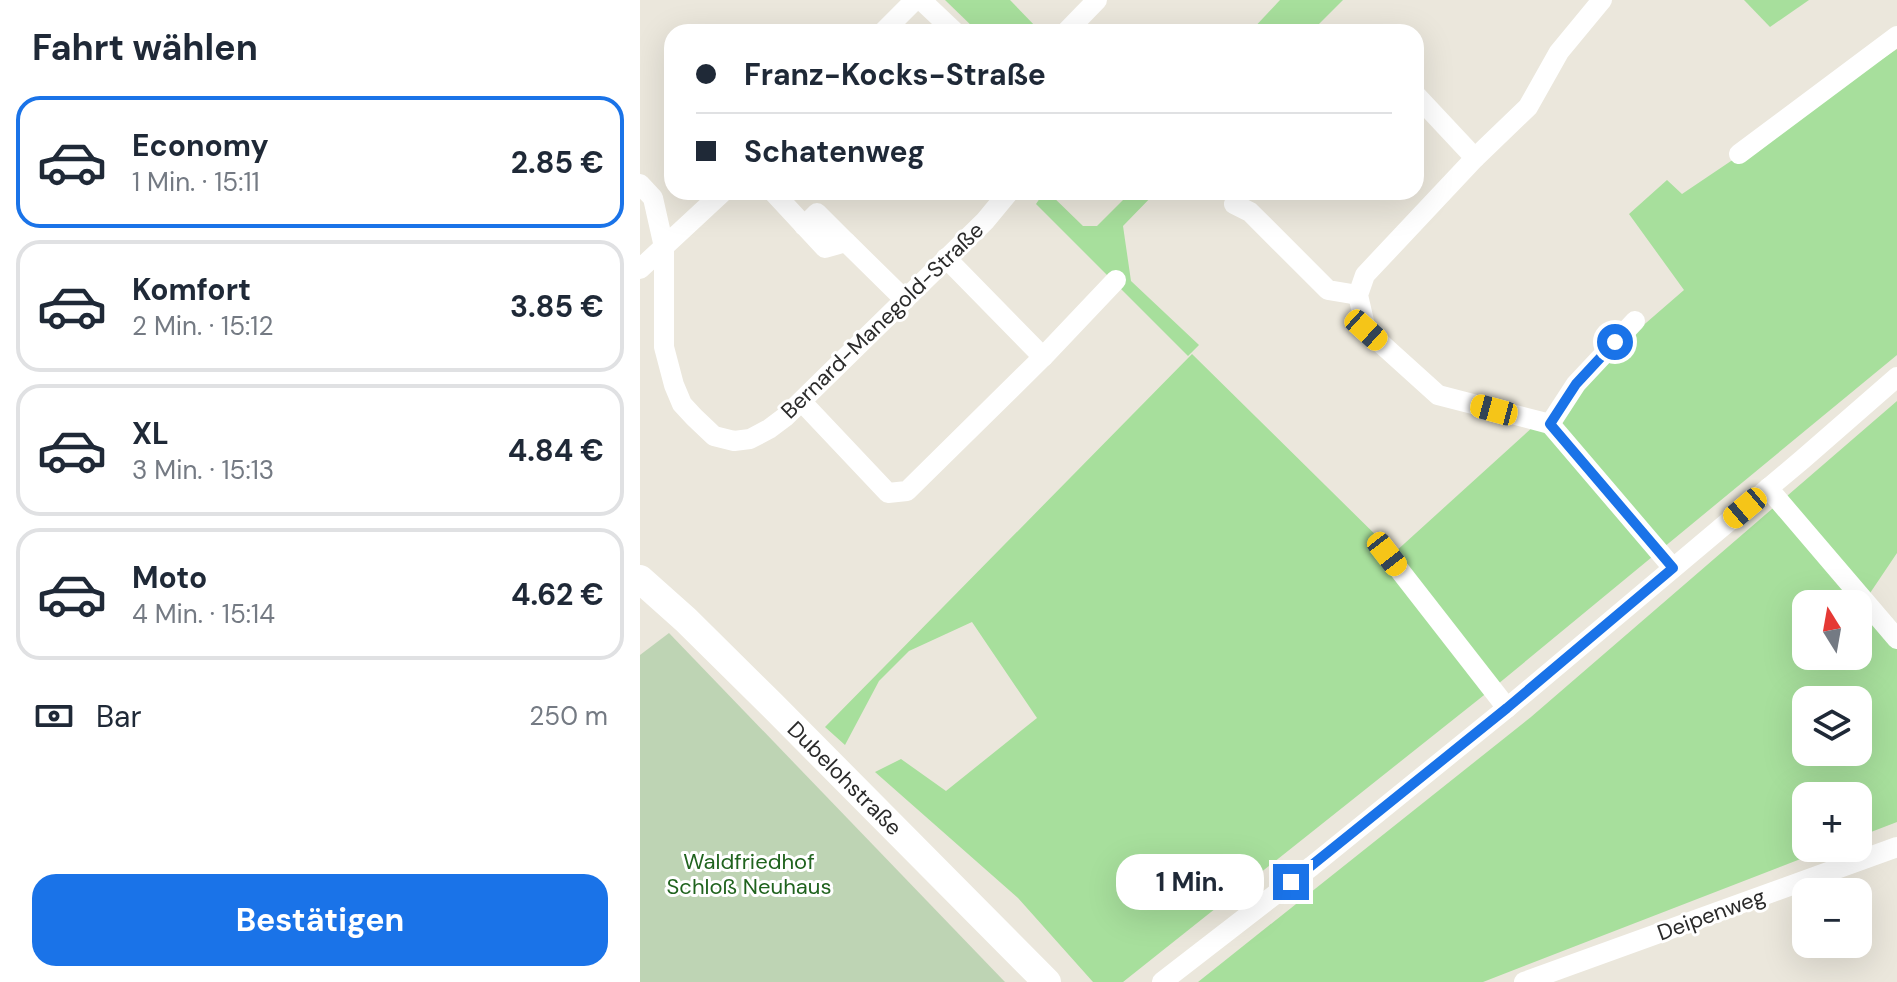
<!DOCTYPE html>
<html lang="de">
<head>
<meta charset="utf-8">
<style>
	:root { --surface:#fff; --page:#f2f2f3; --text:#1f2937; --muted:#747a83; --line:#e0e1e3; --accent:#1a73e8 }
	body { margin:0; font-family:"DM Sans",sans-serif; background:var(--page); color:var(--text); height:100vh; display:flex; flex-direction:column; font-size:30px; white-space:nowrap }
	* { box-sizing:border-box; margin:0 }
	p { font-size:26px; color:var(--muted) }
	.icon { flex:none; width:44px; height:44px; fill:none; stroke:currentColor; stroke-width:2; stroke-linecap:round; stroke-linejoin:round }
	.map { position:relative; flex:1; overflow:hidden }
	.sheet { display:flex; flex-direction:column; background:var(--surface); width:640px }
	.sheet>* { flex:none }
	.banner { position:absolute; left:24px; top:24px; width:760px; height:176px; border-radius:24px; box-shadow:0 8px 32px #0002; display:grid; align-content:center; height:176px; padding:0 32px; background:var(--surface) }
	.needle { width:52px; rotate:349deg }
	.controls { position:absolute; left:1152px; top:590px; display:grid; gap:16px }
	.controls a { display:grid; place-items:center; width:80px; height:80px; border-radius:16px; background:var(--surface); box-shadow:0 8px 32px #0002; font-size:40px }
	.end { position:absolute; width:36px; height:36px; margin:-18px; border:10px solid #1a73e8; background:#fff; box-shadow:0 0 0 4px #fff }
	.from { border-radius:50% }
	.bubble { position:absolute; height:56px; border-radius:24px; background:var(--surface); box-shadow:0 8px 32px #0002; font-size:26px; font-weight:700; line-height:56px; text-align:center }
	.car { position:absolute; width:24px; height:48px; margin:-24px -12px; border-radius:10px; box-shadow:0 0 6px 2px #0007; background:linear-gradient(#f5c518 24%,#345 0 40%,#f5c518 0 76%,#345 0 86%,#f5c518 0) }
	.banner b { display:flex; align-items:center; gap:28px; height:76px; font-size:30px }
	.banner b+b { border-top:2px solid var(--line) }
	.banner i { width:20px; height:20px; background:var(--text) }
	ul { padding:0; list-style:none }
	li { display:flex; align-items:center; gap:24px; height:132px; margin:0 16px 12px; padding:0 16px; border:4px solid var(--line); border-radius:24px }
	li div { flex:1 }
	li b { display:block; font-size:30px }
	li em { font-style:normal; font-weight:700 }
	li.active { border-color:var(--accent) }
	li>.icon { width:72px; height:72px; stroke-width:1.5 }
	h2 { padding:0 32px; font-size:36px; line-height:96px }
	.pay { display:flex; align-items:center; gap:20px; height:88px; padding:0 32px; font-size:30px }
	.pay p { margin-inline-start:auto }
	.button { display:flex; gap:16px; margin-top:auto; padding:16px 32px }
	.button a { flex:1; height:92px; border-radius:24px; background:var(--accent); color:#fff; font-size:32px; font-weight:700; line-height:92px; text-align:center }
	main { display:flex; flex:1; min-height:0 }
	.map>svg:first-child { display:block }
	.green { fill:#a7df9c; fill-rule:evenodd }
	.cemetery { fill:#bed4b4 }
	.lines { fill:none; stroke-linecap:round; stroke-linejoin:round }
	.minor { stroke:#fff; stroke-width:20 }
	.secondary { stroke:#fff; stroke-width:28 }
	.route { stroke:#1a73e8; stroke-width:10 }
	.labels { text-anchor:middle; stroke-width:6; stroke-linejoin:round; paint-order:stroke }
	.street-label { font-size:22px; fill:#2a2a2a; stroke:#fff }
	.park-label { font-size:22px; fill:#20631e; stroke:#fff }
</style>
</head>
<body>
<main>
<section class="sheet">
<h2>Fahrt wählen</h2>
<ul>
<li class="active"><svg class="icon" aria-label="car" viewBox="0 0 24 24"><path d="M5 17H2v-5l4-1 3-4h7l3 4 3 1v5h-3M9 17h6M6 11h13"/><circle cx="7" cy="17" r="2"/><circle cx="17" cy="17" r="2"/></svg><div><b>Economy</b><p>1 Min. · 15:11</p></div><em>2.85 €</em></li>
<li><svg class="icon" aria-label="car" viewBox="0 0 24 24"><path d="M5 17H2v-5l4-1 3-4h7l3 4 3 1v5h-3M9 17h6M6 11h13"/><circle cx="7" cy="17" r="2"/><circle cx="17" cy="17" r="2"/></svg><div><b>Komfort</b><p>2 Min. · 15:12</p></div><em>3.85 €</em></li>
<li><svg class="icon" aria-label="car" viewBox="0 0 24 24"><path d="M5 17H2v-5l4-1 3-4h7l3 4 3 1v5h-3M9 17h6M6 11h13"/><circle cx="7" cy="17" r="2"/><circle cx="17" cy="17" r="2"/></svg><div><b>XL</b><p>3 Min. · 15:13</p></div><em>4.84 €</em></li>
<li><svg class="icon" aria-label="car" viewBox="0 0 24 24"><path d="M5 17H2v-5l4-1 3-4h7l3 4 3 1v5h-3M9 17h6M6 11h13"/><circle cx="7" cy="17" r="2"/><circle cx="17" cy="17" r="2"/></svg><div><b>Moto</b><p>4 Min. · 15:14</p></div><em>4.62 €</em></li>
</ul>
<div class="pay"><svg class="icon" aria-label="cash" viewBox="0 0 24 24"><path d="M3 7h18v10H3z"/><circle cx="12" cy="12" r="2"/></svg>Bar<p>250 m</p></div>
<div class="button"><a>Bestätigen</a></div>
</section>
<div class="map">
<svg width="1257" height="982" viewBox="0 0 1257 982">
	<rect width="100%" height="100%" fill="#ebe7dc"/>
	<g class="green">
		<path d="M305 0H370L398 29 395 32H338Z"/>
		<path d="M640 0H703L671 32H610Z"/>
		<path d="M1104 0H1169L1130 27Z"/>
		<path d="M1257 49V355L858 684 483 982H453L378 898 235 772 261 759 306 791 397 718 332 622 269 651 239 681 205 745 185 727 552 354 754 553 916 406 999 329 1044 290 989 214 1027 180 1042 194Z"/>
		<path d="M404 192H408L443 226H457L491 192H516L483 226 491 281 559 345 548 356 396 204Z"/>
		<path d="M1257 401V553L1222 605 1257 647V822L1218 837V796H1166V848H1189L843 982H558L891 717ZM1166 604H1218V656H1166ZM1166 700H1218V752H1166Z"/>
	</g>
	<path class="cemetery" d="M29 633 365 982H0V655Z"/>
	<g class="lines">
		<g class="minor">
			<path d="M281 0 315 32"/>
			<path d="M962 0 919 52 888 107 835 158 725 275 718 295 726 330 798 395 910 424 1033 568"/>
			<path d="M243 32 275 0"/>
			<path d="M426 32 457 0"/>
			<path d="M776 95 835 158"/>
			<path d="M1099 154 1257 36"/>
			<path d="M0 184 13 198 24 247V347L34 385 42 404 54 417 74 436 94 441 110 439 129 429 145 417 345 221 369 192"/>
			<path d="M133 192 185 248 206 242 265 300"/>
			<path d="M594 204 610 212 688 290 718 295"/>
			<path d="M164 226 177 213 206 242"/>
			<path d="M306 258 403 357"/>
			<path d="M0 269 83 192"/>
			<path d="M162 402 248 493 267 491 403 357 476 280"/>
			<path d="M910 424 936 384 995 321"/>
			<path d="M1128 488 1257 639"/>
			<path d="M747 554 867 708"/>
			<path d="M522 982 672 866 867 708 1163 459 1257 377"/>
			<path d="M884 982 1257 847"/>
		</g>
		<path class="secondary" d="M0 579 46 620 130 703 407 982"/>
	</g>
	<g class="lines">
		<path class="route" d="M651 882 867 708 1033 568 910 424 936 384 975 342"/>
	</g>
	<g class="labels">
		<g class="street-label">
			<text transform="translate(242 320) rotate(-44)" y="8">Bernard-Manegold-Straße</text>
			<text transform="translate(205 778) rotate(45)" y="8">Dubelohstraße</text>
			<text transform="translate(1071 914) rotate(-20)" y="8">Deipenweg</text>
		</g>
		<g class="park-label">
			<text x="109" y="869">Waldfriedhof<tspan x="109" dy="25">Schloß Neuhaus</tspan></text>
		</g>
	</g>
</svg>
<div class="controls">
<a><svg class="needle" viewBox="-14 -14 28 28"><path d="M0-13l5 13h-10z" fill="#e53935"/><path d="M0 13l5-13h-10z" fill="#747a83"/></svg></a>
<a><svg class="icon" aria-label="layers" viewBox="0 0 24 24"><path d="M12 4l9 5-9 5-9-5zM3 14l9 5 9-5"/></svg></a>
<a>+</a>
<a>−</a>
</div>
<i class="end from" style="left:975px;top:342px"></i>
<i class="end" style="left:651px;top:882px"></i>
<div class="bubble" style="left:476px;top:854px;width:148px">1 Min.</div>
<i class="car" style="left:726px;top:330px;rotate:132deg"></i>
<i class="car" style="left:854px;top:410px;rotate:285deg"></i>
<i class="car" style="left:1105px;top:508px;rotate:230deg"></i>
<i class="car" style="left:747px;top:554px;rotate:142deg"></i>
<div class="banner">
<b><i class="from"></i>Franz-Kocks-Straße</b>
<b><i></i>Schatenweg</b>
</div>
</div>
</main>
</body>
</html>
